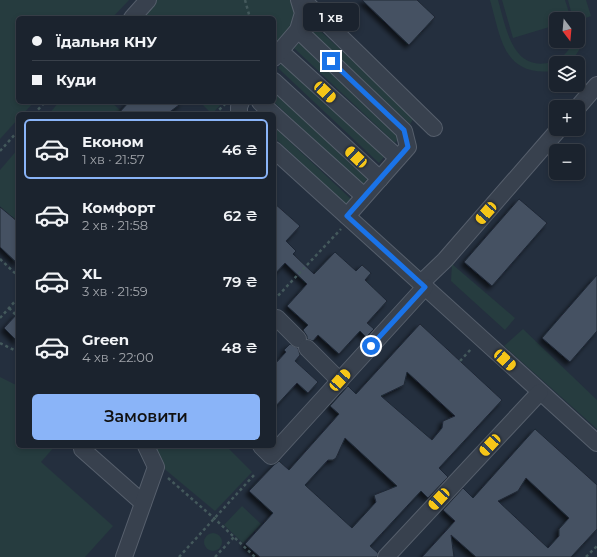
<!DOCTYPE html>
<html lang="uk">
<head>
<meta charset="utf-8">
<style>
	:root { --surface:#1b232e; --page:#242b36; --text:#f1f3f6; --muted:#a0a4aa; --line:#39404a; --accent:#8ab4f8 }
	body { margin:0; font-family:Montserrat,sans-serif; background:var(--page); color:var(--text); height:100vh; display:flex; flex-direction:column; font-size:15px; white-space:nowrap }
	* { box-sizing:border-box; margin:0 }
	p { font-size:13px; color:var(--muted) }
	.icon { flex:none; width:22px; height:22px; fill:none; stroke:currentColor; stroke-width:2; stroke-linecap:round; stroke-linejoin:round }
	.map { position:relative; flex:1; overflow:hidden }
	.side { position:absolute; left:16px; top:112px; width:260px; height:336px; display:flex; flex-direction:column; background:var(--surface); border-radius:6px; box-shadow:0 2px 6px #0003,0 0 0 1px var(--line) }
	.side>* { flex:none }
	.hud { position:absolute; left:16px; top:16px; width:260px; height:88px; border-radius:6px; box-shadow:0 2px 6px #0003,0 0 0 1px var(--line); display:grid; align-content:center; height:88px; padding:0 16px; background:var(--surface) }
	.needle { width:26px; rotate:164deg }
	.buttons { position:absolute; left:549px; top:12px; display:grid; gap:8px }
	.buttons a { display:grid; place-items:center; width:36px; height:36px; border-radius:6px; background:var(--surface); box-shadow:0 2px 6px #0003,0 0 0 1px var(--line); font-size:20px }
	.end { position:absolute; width:18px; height:18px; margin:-9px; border:5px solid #1a73e8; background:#fff; box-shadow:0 0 0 2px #fff }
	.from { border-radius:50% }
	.bubble { position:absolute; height:28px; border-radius:6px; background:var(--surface); box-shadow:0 2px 6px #0003,0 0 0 1px var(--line); font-size:13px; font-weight:600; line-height:28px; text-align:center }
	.car { position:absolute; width:12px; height:24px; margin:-12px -6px; border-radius:5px; box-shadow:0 0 3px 1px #0007; background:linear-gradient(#f5c518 24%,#345 0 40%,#f5c518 0 76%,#345 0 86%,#f5c518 0) }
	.hud b { display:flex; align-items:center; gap:14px; height:38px; font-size:15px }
	.hud b+b { border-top:1px solid var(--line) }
	.hud i { width:10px; height:10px; background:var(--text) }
	ul { padding:7px 0 0; list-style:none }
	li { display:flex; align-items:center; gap:12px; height:60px; margin:0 8px 6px; padding:0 8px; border:2px solid transparent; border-radius:6px }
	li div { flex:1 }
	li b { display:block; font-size:15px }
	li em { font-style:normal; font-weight:600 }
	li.on { border-color:var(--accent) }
	li>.icon { width:36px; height:36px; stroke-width:1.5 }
	.primary-button { display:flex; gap:8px; margin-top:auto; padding:8px 16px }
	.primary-button a { flex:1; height:46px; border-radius:6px; background:var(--accent); color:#111; font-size:16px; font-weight:600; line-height:46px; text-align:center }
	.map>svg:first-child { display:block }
	.green { fill:#263c3f }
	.building { fill:#455162; stroke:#1f2835; fill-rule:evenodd; filter:url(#shadow) }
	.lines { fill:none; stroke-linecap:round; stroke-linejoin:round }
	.minor-casing { stroke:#565f6c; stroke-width:18 }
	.path { stroke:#44595c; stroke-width:2.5; stroke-dasharray:3 3; stroke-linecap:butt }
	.minor { stroke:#38414e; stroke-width:16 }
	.route { stroke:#1a73e8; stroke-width:5 }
</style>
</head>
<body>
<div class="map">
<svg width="597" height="557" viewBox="0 0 597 557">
	<defs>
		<filter id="shadow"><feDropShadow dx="-3.5" dy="3.5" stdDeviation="2" flood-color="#0009"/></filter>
	</defs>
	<rect width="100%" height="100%" fill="#242f3e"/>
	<g class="green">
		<path d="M0 0H129L112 18H18V102H34L23 114H18V119L0 139Z"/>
		<path d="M157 0H290L294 4V23L274 45V18H140Z"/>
		<path d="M490 0H498C506 27 512 73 552 62 561 59 570 51 573 41H578V19H573L568 0H586L591 16 583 19C585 38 583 49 569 63H556V70L554 71C503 77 501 38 490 0Z"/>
		<path d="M502 0H565L571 19H556V25L513 38Z"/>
		<path d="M314 25 414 118 410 124 309 30Z"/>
		<path d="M299 43 399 138 395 143 294 48Z"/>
		<path d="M283 62 384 157 379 163 278 68Z"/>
		<path d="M274 92 367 179 362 185 274 102Z"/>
		<path d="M59 102H111L121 111 118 114H49Z"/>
		<path d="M200 102H223L212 114Z"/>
		<path d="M274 127 351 199 346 205 274 137Z"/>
		<path d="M18 149V222L0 207V170Z"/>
		<path d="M452 264 515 318 505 330 451 281Z"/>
		<path d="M523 329 597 400V429L504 346Z"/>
		<path d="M0 377 14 384 18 385V446H55L41 462 113 526 85 557H0Z"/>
		<path d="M152 446H226L252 472 215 511 161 466Z"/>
		<path d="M242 506 261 524 243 543 224 525Z"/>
		<circle cx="213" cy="542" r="9"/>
	</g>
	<g class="building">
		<path d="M362 0H417L435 17 409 45Z"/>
		<path d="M129 102H183L167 114H118Z"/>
		<path d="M519 199 547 223 492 286 464 262Z"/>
		<path d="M274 203 300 226 286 241 296 251 293 254 314 274 335 252 356 271 362 265 371 273 365 280 387 301 367 323 374 329 366 337 360 331 339 354 318 335 313 341 307 339V336L303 330 308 325 287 306 307 284 285 263 274 275Z"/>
		<path d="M0 207 18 222V264L0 247Z"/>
		<path d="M597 275V331L570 362 542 338Z"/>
		<path d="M18 313V342L4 328Z"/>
		<path d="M420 324 502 400 439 468 448 477 428 498 421 491 370 546 378 553 377 557H260L245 544 273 513 249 491 274 465 279 461 289 470 339 414 330 406 348 386 356 394ZM407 372 455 416 443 421 442 428 432 440 381 396 404 385ZM345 438 397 486 374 495 376 502 352 528 305 485 328 460H333L336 458Z"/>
		<path d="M290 344 298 348 300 355 295 361 318 382 308 393 297 383 274 408V365L286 352 284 350Z"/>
		<path d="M535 429 597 485V529L571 557H476L451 535 454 557H422L455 521 443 510 463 488 473 498ZM526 478 569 518 559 529V536L548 548 498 501 518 491Z"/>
	</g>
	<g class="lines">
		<defs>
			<g id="minor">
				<path d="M303 0 434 128"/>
				<path d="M132 18 148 0"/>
				<path d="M298 30 404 131 408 147 347 216"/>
				<path d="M280 51 398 158"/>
				<path d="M274 58 298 30 303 13 299 0"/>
				<path d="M274 81 380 179"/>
				<path d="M260 102 273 114"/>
				<path d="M578 107 597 85"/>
				<path d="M239 114V107L241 102"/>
				<path d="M274 115 364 196"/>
				<path d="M274 150 597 443"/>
				<path d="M421 283 445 260 559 129"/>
				<path d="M277 318 298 339"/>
				<path d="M307 348 340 381"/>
				<path d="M261 446 271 456 425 287"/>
				<path d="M82 449 143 503"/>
				<path d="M124 557 156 467 146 446"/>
				<path d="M386 557 540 392"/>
			</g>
		</defs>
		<use href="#minor" class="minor-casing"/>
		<g class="path">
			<path d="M245 0 250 18"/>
			<path d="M34 114 45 102"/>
			<path d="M215 114 225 104"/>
			<path d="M0 151 18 131"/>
			<path d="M0 259 18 276"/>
			<path d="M274 300 341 229"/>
			<path d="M9 308 16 315"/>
			<path d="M0 318 18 298"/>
			<path d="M0 343 18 352"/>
			<path d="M460 361 472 348"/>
			<path d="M168 478 215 519 255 557"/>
			<path d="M179 557 255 474"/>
			<path d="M215 557 234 537"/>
			<path d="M586 557 597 546"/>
		</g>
		<use href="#minor" class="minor"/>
	</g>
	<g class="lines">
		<path class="route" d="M331 61 404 130 408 147 347 216 425 287 371 346"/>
	</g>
</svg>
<div class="buttons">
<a><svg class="needle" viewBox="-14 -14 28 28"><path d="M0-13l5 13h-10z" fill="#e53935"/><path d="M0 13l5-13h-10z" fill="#a0a4aa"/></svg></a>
<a><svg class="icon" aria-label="layers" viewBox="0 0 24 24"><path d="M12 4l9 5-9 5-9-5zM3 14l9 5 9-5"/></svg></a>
<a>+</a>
<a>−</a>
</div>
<i class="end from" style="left:371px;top:346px"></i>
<i class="end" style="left:331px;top:61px"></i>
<div class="bubble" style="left:303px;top:3px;width:56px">1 хв</div>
<i class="car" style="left:325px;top:92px;rotate:133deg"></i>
<i class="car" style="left:356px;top:157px;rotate:313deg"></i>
<i class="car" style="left:486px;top:213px;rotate:221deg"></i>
<i class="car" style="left:505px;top:360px;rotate:132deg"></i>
<i class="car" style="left:340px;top:380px;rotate:42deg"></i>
<i class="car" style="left:490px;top:445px;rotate:223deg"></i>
<i class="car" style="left:439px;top:499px;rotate:223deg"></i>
<div class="hud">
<b><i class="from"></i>Їдальня КНУ</b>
<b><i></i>Куди</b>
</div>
<section class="side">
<ul>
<li class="on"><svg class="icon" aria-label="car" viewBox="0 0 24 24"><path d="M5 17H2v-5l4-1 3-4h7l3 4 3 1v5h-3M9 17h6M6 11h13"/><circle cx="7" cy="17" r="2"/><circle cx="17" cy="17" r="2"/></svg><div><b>Економ</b><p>1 хв · 21:57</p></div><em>46 ₴</em></li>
<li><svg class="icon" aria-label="car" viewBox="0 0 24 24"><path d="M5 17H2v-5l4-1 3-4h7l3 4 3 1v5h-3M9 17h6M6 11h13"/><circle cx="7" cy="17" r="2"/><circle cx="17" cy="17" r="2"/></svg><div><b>Комфорт</b><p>2 хв · 21:58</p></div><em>62 ₴</em></li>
<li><svg class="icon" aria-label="car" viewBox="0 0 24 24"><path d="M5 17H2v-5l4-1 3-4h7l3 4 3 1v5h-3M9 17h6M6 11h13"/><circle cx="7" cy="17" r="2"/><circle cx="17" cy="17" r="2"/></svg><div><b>XL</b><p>3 хв · 21:59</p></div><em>79 ₴</em></li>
<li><svg class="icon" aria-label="car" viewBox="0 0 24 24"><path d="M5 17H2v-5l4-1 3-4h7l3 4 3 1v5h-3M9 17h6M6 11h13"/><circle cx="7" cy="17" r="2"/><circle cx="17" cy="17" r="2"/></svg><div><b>Green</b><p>4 хв · 22:00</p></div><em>48 ₴</em></li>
</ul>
<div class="primary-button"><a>Замовити</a></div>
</section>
</div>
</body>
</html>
